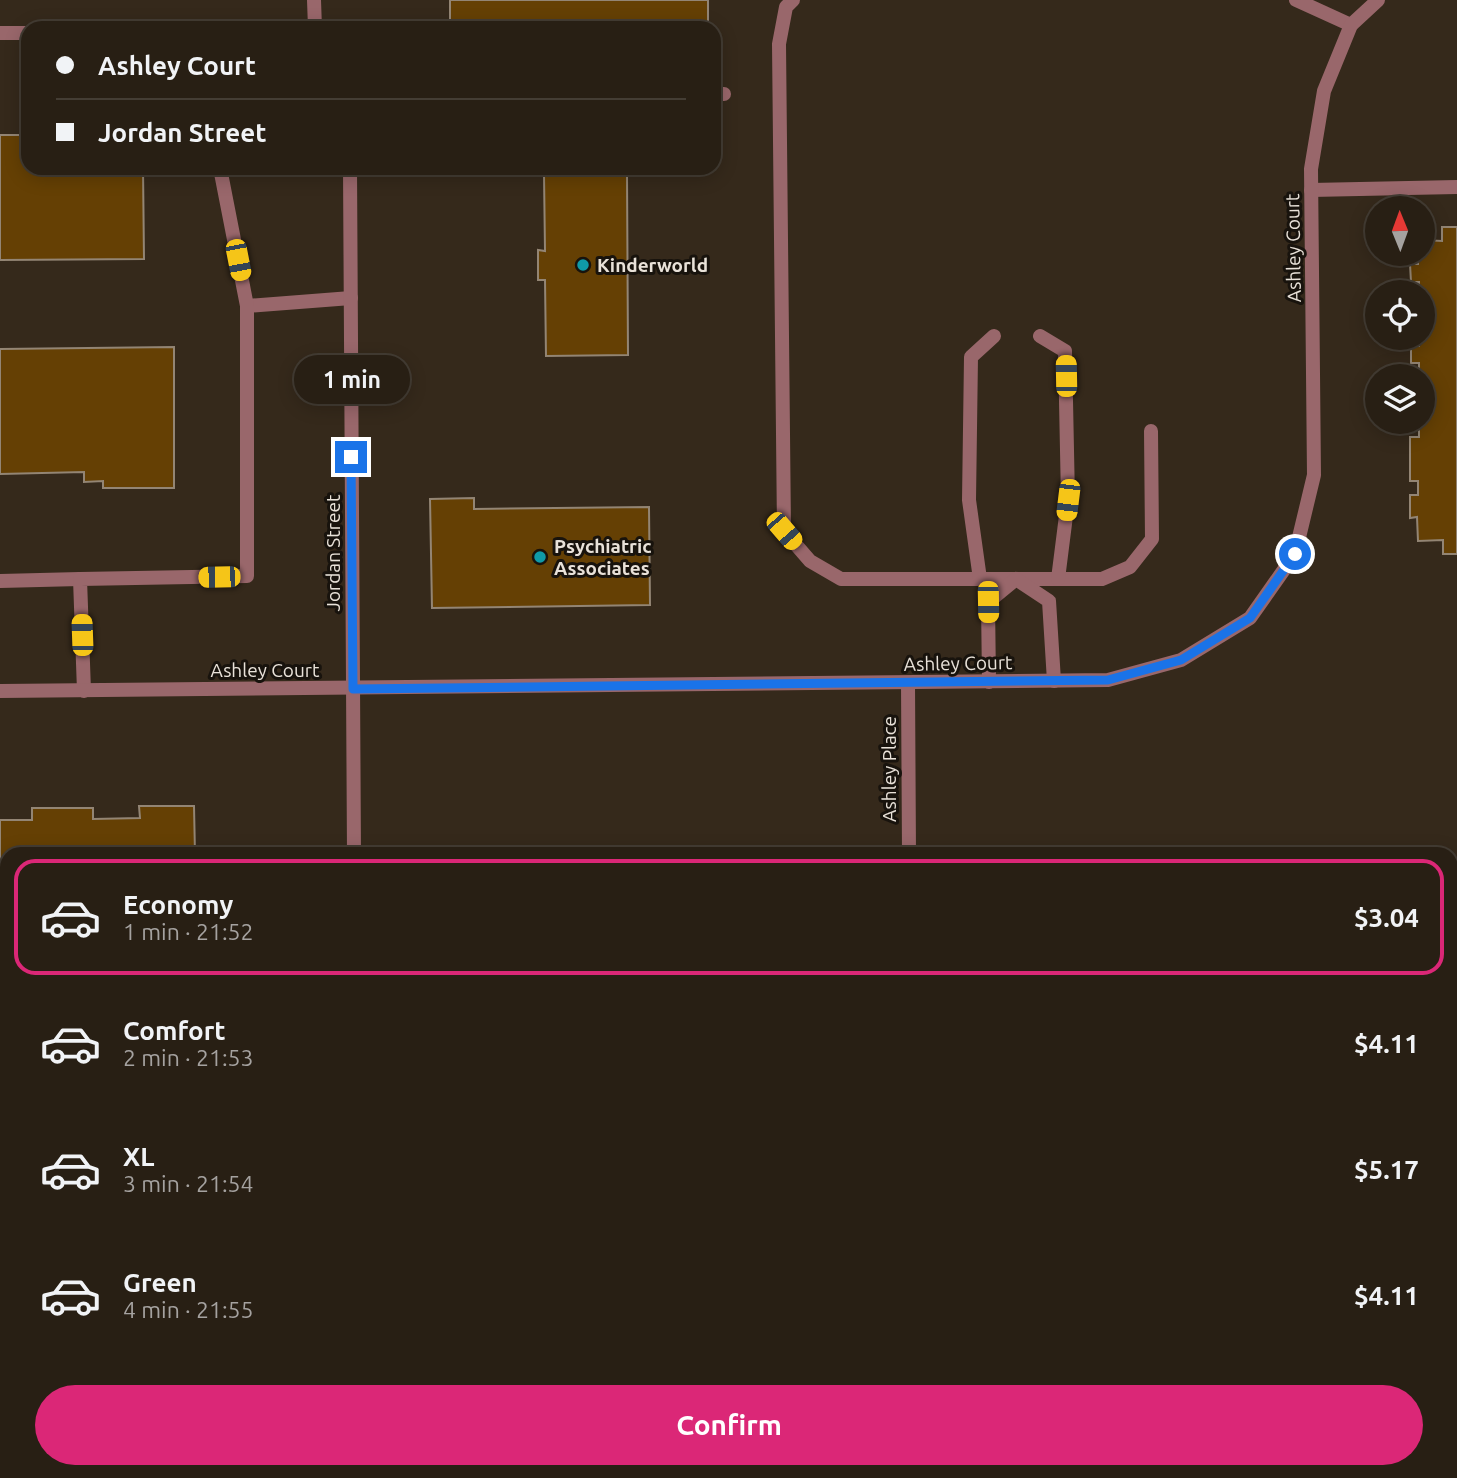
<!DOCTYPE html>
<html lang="en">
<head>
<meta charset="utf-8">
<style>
	:root { --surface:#281f14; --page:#342c22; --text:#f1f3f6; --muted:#a5a2a0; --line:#443d34; --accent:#db2777 }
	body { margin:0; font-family:Ubuntu,sans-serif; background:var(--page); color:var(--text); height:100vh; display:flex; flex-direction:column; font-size:26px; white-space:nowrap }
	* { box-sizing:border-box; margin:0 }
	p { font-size:23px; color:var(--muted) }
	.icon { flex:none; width:38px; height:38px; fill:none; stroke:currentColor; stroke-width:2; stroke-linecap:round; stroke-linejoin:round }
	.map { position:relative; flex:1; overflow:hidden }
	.side { position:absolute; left:0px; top:847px; width:1458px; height:632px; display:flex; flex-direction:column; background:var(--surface); border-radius:21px 21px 0 0; box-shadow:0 4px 18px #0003,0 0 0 2px var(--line) }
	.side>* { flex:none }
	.top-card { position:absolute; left:21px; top:21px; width:700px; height:154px; border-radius:21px; box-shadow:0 4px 18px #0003,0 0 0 2px var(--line); display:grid; align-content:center; height:154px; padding:0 35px; background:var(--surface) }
	.needle { width:46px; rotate:359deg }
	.fabs { position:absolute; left:1365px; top:196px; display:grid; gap:14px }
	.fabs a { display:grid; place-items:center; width:70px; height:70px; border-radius:50%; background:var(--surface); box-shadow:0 4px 18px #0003,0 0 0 2px var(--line); font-size:35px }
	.end { position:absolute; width:32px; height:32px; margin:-16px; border:9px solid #1a73e8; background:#fff; box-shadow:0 0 0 4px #fff }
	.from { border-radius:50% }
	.bubble { position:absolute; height:49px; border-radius:24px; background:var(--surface); box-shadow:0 4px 18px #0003,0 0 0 2px var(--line); font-size:23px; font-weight:700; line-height:49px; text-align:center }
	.car { position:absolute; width:21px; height:42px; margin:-21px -10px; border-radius:9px; box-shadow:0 0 5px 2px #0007; background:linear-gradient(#f5c518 24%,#345 0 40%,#f5c518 0 76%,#345 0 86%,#f5c518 0) }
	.top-card b { display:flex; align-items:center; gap:24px; height:66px; font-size:26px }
	.top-card b+b { border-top:2px solid var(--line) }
	.top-card i { width:18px; height:18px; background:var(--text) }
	ul { padding:12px 0 0; list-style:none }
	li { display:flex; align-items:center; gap:21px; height:116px; margin:0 14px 10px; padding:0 21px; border:4px solid transparent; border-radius:21px }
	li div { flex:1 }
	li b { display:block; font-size:26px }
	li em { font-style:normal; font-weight:700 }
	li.on { border-color:var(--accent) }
	li>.icon { width:63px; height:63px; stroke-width:1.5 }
	.cta { display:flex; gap:14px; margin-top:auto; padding:14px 35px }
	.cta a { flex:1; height:80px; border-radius:42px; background:var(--accent); color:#fff; font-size:28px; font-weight:700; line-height:80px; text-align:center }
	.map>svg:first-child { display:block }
	.water { fill:url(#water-waves) }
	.building { fill:#654004; stroke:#938574; stroke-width:2 }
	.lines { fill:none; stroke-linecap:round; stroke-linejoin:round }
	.lane { stroke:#99676b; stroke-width:14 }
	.street { stroke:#99676b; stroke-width:14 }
	.route { stroke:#1a73e8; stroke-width:9 }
	.culture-dot { fill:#0f9aa8; stroke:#18130d; stroke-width:2.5 }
	.labels { text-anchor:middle; stroke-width:6; stroke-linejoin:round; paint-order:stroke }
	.street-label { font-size:19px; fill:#e9e2d9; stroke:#18130d }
	.poi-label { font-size:19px; font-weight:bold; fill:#e9e2d9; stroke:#18130d; text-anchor:start }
</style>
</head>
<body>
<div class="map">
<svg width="1457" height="1478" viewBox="0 0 1457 1478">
	<defs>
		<pattern id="water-waves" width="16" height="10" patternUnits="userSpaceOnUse" patternTransform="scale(1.75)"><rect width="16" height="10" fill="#02727a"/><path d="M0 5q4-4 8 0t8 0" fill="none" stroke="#338c92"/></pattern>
	</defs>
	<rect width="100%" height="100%" fill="#35291b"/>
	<g class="water">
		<path d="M1451 1000H1457V1299L1451 1301Z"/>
		<path d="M794 1472H846L823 1478H794Z"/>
	</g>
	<g class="building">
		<rect x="450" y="0" width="258" height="28"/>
		<path d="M0 135H28V168H143L144 259 0 260Z"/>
		<path d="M627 173 628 355 546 356 545 280H538V250L545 251 544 174Z"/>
		<path d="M1442 227H1457V554H1443V540L1418 541 1417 517 1410 518V495H1418V481H1410V437H1419V422H1423V376H1419V363H1411V346H1419V338H1423V292H1419V282H1411L1410 264H1418V254H1423V240L1442 241Z"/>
		<path d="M174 347V488H103V481L84 482V472L0 474V349Z"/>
		<path d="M474 498V509L649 507 650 605 432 608 430 499Z"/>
		<path d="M139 806H194L195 854H7V905H0V820H32V808H93V819L140 818Z"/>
		<path d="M0 983V989H7V1070H0Z"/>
		<path d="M7 1411V1472H195L196 1478H0V1412Z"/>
	</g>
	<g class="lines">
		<g class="lane">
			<path d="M314 0 315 28"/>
			<path d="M793 0 786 7 779 44 784 531 810 561 841 579H1102L1130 567 1152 539 1151 431"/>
			<path d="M1296 0 1351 25"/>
			<path d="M0 33H28"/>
			<path d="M714 94H724"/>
			<path d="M1311 190 1457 187"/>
			<path d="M247 306 351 298"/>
			<path d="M1040 336 1065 351 1068 500 1058 579"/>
			<path d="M980 579 969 500 971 357 994 336"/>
			<path d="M0 581 80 579"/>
			<path d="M989 682 988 602 1016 579 1049 601 1054 681"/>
			<path d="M84 691 80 579 247 576V306L220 168"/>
			<path d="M0 955 7 956"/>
			<path d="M0 1143H7"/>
			<path d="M0 1333 7 1332"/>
			<path d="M255 1472 257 1478"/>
		</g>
		<g class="street">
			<path d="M350 168 354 854"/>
			<path d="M908 683 909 854"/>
			<path d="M0 691 1108 680 1181 660 1250 618 1295 554 1314 475 1311 169 1324 91 1351 25 1378 0"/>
			<path d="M373 1472 374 1478"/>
			<path d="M1255 1478 1306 1476 1313 1478"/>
		</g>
	</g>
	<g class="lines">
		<path class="route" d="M351 457 353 689 1108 680 1181 660 1250 618 1295 554"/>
	</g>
	<g class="culture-dot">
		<circle cx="583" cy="265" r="7"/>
		<circle cx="540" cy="557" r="7"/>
	</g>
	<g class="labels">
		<g class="street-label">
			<text transform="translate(1293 248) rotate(-91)" y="7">Ashley Court</text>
			<text transform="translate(333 553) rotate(-90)" y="7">Jordan Street</text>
			<text transform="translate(958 663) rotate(-1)" y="7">Ashley Court</text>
			<text x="265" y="677">Ashley Court</text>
			<text transform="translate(889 769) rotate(-90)" y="7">Ashley Place</text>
		</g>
		<g class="poi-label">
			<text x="597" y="272">Kinderworld</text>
			<text x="554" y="553">Psychiatric<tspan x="554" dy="22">Associates</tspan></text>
		</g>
	</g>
</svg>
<div class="fabs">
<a><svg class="needle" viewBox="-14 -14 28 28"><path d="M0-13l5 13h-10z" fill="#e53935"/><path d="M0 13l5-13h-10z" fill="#a5a2a0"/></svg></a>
<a><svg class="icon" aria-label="locate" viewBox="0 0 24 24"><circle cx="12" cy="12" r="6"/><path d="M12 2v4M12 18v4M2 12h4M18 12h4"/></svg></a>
<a><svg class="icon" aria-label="layers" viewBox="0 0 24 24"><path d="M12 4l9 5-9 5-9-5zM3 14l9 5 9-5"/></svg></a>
</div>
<i class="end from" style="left:1295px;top:554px"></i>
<i class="end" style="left:351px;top:457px"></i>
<div class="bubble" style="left:294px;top:355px;width:116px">1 min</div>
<i class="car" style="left:238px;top:260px;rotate:169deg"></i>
<i class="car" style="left:1066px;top:376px;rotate:359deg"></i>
<i class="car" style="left:1068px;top:500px;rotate:187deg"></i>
<i class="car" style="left:784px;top:531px;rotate:139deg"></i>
<i class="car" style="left:219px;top:577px;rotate:269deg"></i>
<i class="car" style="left:988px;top:602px;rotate:179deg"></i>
<i class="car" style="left:82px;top:635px;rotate:358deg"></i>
<div class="top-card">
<b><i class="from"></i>Ashley Court</b>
<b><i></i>Jordan Street</b>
</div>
<section class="side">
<ul>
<li class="on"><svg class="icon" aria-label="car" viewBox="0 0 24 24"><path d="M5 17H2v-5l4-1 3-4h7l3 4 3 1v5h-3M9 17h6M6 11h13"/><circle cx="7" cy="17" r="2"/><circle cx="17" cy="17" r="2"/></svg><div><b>Economy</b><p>1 min · 21:52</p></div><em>$3.04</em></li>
<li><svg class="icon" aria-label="car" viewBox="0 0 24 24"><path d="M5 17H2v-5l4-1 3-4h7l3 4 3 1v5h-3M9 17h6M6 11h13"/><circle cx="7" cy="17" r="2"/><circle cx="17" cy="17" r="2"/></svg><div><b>Comfort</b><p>2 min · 21:53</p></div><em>$4.11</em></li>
<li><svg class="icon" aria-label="car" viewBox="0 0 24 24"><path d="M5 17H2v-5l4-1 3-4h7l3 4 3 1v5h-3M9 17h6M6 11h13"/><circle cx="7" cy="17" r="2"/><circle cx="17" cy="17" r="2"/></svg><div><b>XL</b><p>3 min · 21:54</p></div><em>$5.17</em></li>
<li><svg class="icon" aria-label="car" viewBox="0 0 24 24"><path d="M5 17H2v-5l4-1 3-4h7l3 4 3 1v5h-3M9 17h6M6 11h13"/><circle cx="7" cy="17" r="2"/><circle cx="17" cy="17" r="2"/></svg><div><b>Green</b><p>4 min · 21:55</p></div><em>$4.11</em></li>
</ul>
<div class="cta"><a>Confirm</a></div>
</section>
</div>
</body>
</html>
